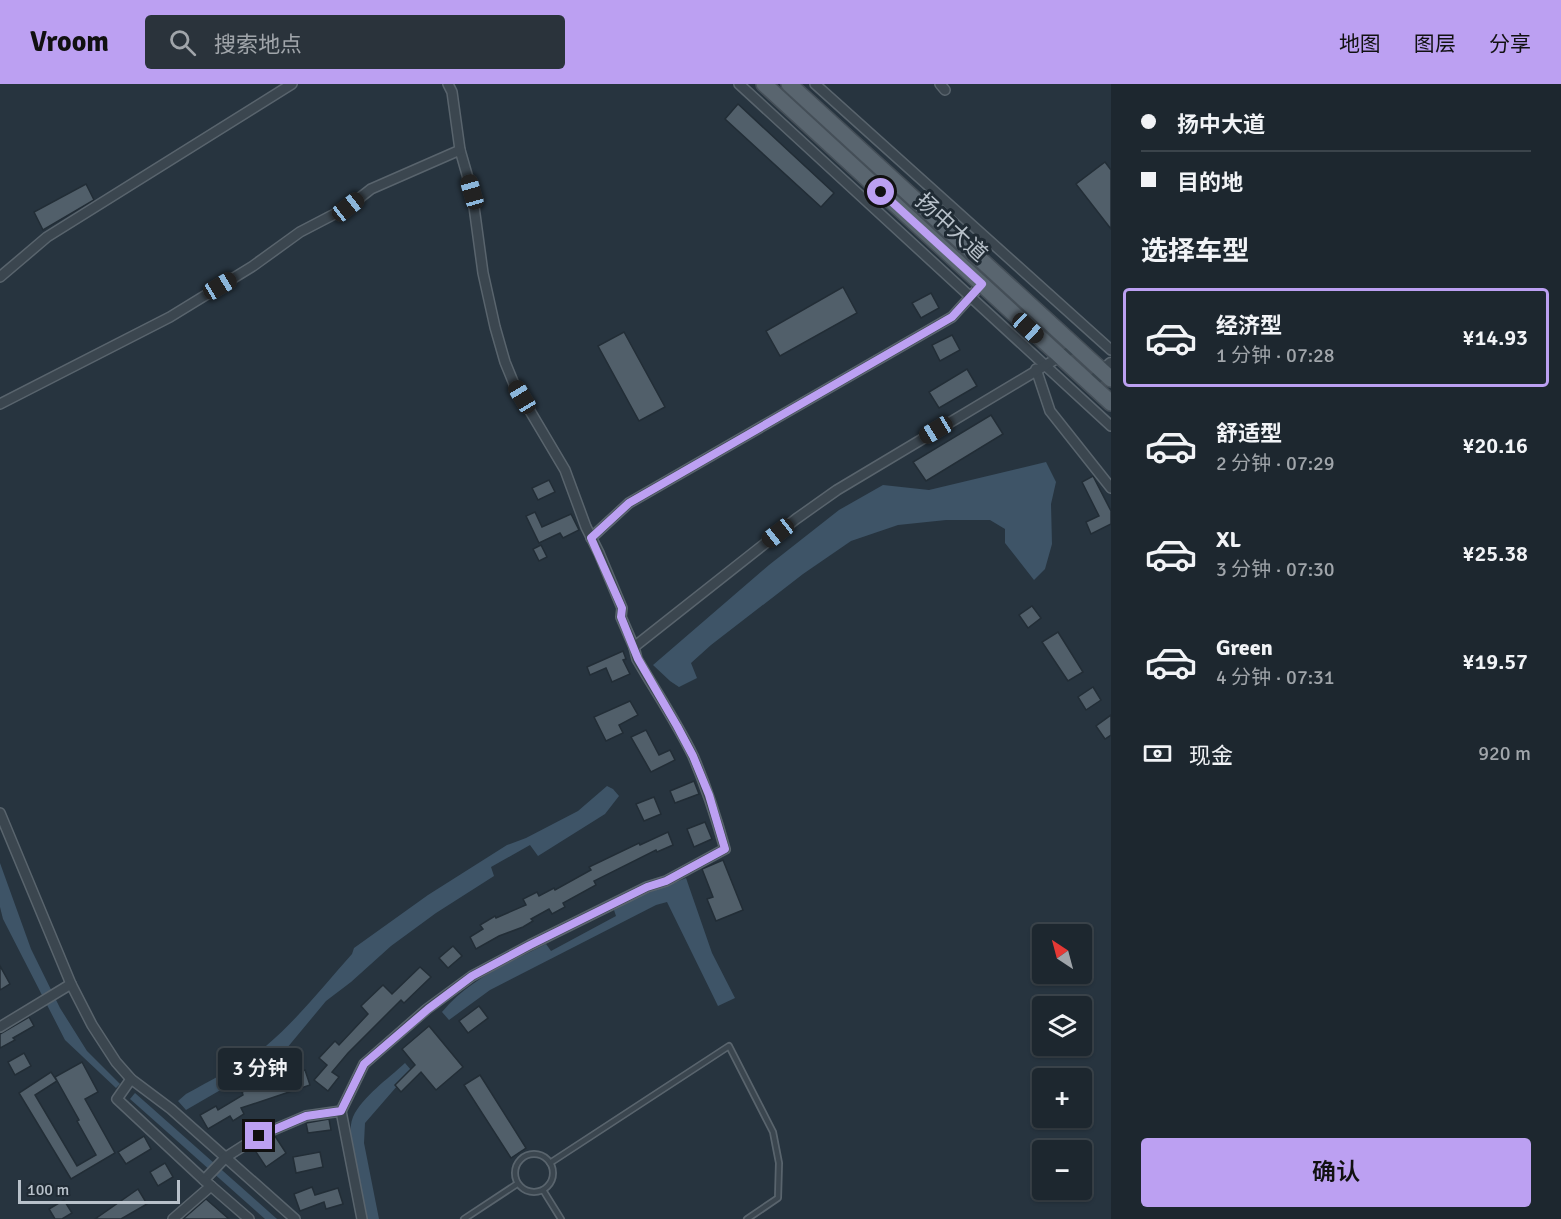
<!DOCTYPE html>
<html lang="zh">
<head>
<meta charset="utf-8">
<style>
	:root { --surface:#1d272f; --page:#2a333b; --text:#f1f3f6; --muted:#a0a5aa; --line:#3b444b; --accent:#bca0f2 }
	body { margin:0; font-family:Signika,"Noto Sans SC",sans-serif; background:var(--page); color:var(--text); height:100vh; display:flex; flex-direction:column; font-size:22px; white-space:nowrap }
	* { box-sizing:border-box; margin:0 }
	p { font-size:20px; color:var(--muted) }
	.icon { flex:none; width:33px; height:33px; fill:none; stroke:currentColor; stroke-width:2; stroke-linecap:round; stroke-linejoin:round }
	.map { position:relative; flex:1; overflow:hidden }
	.drawer { display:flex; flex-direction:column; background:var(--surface); width:450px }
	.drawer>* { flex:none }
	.hud { display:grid; align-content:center; height:132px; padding:0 30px; background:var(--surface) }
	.needle { width:39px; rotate:324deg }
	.controls { position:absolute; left:1032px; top:840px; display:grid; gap:12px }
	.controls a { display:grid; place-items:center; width:60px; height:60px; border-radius:6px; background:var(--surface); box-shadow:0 2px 4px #0004,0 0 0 2px var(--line); font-size:30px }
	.scale { position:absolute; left:18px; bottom:15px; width:162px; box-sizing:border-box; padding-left:6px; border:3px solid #b8c1ca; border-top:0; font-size:16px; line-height:21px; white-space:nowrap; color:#b8c1ca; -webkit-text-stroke:4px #202b34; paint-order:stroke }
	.end { position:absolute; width:27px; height:27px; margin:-14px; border:8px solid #bca0f2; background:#111; box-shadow:0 0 0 3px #111 }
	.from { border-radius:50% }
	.bubble { position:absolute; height:42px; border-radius:6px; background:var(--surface); box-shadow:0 2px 4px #0004,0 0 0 2px var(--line); font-size:20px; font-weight:600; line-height:42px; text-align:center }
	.car { position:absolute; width:18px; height:36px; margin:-18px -9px; border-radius:8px; box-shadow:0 0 4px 2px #0007; background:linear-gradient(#222 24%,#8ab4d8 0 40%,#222 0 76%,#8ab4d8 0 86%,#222 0) }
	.hud b { display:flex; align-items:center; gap:21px; height:57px; font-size:22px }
	.hud b+b { border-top:2px solid var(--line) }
	.hud i { width:15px; height:15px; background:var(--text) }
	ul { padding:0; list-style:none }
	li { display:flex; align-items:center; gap:18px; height:99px; margin:0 12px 9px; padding:0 18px; border:3px solid transparent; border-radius:6px }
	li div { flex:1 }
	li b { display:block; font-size:22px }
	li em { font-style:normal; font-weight:600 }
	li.active { border-color:var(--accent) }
	li>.icon { width:54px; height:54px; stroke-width:1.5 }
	h2 { padding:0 30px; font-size:27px; line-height:72px }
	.pay { display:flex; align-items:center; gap:15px; height:66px; padding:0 30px; font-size:22px }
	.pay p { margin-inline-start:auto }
	.cta { display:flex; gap:12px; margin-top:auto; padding:12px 30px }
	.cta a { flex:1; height:69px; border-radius:6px; background:var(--accent); color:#111; font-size:24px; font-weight:600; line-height:69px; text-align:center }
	header { display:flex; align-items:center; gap:36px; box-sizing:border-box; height:84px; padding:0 30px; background:var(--accent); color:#111 }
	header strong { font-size:28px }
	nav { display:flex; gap:33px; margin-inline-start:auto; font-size:21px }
	.search { width:420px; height:54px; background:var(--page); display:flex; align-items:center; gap:15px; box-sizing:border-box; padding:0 21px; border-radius:6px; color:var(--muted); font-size:22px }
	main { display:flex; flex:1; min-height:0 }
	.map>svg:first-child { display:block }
	.water { fill:#3e5467 }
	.building { fill:#515f6a; stroke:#222d36; stroke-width:1.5 }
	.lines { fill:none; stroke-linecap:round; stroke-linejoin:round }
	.service-casing { stroke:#59646d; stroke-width:8 }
	.minor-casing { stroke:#59646d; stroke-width:12 }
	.tertiary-casing { stroke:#59646d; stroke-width:15 }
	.primary-casing { stroke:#454f58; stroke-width:18 }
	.service { stroke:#3b464f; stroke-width:4.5 }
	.minor { stroke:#3b464f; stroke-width:9 }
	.tertiary { stroke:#3b464f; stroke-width:12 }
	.primary { stroke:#59656f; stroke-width:15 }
	.route { stroke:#bca0f2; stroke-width:8 }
	.labels { text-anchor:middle; stroke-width:6; stroke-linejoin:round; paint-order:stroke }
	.street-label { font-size:22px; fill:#b8c1ca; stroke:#202b34 }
</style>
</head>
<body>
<header>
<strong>Vroom</strong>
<div class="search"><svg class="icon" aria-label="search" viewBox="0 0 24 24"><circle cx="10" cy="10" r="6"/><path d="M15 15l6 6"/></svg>搜索地点</div>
<nav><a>地图</a><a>图层</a><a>分享</a></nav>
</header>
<main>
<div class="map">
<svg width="1111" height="1135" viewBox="0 0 1111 1135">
	<rect width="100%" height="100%" fill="#27343f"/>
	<g class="water">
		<path d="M1046 378 1056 398 1051 420 1052 460 1045 485 1034 496 1005 459V445L990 436H946L898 441 851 457 803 490 711 561 691 579 697 594 679 603 670 597 653 581 769 481 839 426 883 401 929 406Z"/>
		<path d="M607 702 613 705 619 712 605 730 538 772 530 761 491 783 494 792 436 829 391 862 351 898 326 917 277 976 280 986 272 989 269 986 236 997 186 1026 178 1017 186 1010C213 995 241 981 266 962 298 935 324 901 352 870L354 864 428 811 507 761 526 754 578 727Z"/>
		<path d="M0 779 31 865 60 924 87 967 120 1000 116 1004 65 956 3 835 0 823Z"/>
		<path d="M686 794 712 869 735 914 718 922 667 818 656 821 490 906 449 936 442 928C469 895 509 879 546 860L551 867 616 832 614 826 638 813Z"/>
		<path d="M405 979 411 986 365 1039 364 1059 379 1135H366C361 1112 344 1054 353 1033 363 1012 388 995 405 979Z"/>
		<path d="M135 1009 277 1135H265L130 1015Z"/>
	</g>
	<g class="building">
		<path d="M738 20 834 109 821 123 725 35Z"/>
		<path d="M1105 78 1111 86V145L1076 100Z"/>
		<path d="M86 100 94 116 43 146 34 128Z"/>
		<path d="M843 203 857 229 780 272 766 247Z"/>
		<path d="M931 209 939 224 921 234 912 219Z"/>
		<path d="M624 248 665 323 639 337 598 262Z"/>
		<path d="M952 251 960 266 940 277 932 261Z"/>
		<path d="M967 285 977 302 939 324 929 308Z"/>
		<path d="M991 331 1003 350 926 397 913 378Z"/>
		<path d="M1093 392 1111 427V440L1091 450 1086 438 1099 432 1082 398Z"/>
		<path d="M549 396 555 408 538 416 532 404Z"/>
		<path d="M535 428 542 443 571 430 579 446 563 454 560 449 539 459 526 432Z"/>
		<path d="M541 461 547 473 539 477 533 465Z"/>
		<path d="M1032 522 1041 534 1028 544 1019 531Z"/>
		<path d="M1058 548 1083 588 1068 597 1042 558Z"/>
		<path d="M623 567 626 575 623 576 630 590 612 598 606 584 590 591 587 583Z"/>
		<path d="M1093 603 1101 616 1086 626 1078 613Z"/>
		<path d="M630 617 638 631 619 641 623 649 606 657 594 633Z"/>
		<path d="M1111 631V651L1105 655 1096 642Z"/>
		<path d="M646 646 659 671 670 666 675 676 651 688 631 653Z"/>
		<path d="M694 697 699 710 675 719 670 707Z"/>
		<path d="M654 713 661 730 644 737 636 720Z"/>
		<path d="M705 738 712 755 694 763 687 745Z"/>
		<path d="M668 748 673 761 657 768 656 766 594 797 596 801 563 819 565 823 552 830 549 825 531 835 533 837 523 843 499 852 476 865 470 853 483 845 480 841 495 832 496 834 526 821 523 815 537 808 539 812 554 804 555 806 591 786 589 783 639 759 640 761Z"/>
		<path d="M723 776 743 826 716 837 707 815 713 813 702 785Z"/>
		<path d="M453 862 462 872 448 884 439 874Z"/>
		<path d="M0 882 10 900 0 906Z"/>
		<path d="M420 883 431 893 404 919 401 916 348 969 332 988 339 993 328 1007 314 996 327 981 319 974 335 957 339 961 368 930 361 922 383 901 392 910Z"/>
		<path d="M479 922 488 934 468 949 459 937Z"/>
		<path d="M29 933 34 942 13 954 15 956 0 964V950Z"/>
		<path d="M429 942 463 983 436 1006 421 988 401 1008 395 1001 415 981 402 965Z"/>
		<path d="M24 969 31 982 15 991 8 978Z"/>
		<path d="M82 978 98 1008 85 1015 115 1069 71 1095 19 1009 51 988 57 997 35 1011 77 1082 96 1071 77 1037 79 1036 55 993Z"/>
		<path d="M305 986 310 1001 241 1024 244 1030 233 1037 230 1032 208 1045 200 1031 216 1022 218 1026 243 1011 242 1008Z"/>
		<path d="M480 991 526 1064 511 1074 464 1001Z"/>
		<path d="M329 1035 331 1046 308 1049 306 1039Z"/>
		<path d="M144 1052 151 1065 126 1080 118 1068Z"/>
		<path d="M275 1052 286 1069 266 1083 254 1065Z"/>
		<path d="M320 1068 323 1083 296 1089 293 1073Z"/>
		<path d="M165 1079 173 1093 158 1102 150 1088Z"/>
		<path d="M312 1103 315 1111 338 1104 343 1120 326 1125 324 1118 300 1127 294 1110Z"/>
		<path d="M138 1105 147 1120 121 1135H95Z"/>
		<path d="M206 1115 229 1135H183Z"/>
		<path d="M64 1116 72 1129 62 1135H55L49 1125Z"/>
	</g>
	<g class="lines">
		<defs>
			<g id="service">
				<circle cx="534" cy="1089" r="19"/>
				<path d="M550 1079 729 962 773 1048 779 1079 778 1114 747 1135"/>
				<path d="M543 1106 561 1135"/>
				<path d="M464 1135 517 1100"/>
			</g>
			<g id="minor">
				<path d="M739 0 1111 342"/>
				<path d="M815 0 1111 266"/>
				<path d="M940 0 945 6"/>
				<path d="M460 66 472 108 483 189 495 243 505 278 514 300 565 386 586 443 599 469 622 524 621 533 634 563"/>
				<path d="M0 193 47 153 292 0"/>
				<path d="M1036 285 1050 327 1111 404"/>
				<path d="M0 320 170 233 253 182 300 148 348 123 371 105 460 66 452 8 448 0"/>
				<path d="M591 454 629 419 952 233 982 200"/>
				<path d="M0 729 71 900 92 941 116 978 131 995 171 1025 295 1135"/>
				<path d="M0 943 71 900"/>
				<path d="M131 995 117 1015 204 1096 226 1073 259 1052 306 1032 341 1027 362 1135"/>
				<path d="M341 1027 364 980 427 925 472 892 530 861 647 803 666 797 725 765C716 733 706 702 693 672 677 639 656 608 637 575L634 563 796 435 837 406 1076 263"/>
				<path d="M211 1102 249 1135"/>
				<path d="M173 1135 211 1102 204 1096"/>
			</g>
			<path id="tertiary" d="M1090 300 1111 280"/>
			<g id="primary">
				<path d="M764 0 1111 319"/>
				<path d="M789 0 1111 295"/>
			</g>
		</defs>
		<use href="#service" class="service-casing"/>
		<use href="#minor" class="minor-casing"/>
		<use href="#tertiary" class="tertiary-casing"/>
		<use href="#primary" class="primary-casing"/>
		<use href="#service" class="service"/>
		<use href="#minor" class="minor"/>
		<use href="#tertiary" class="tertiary"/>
		<use href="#primary" class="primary"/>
	</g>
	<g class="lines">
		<path class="route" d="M259 1052 306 1032 341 1027 364 980 428 925 472 892 530 861 647 803 666 797 725 765 709 711 693 672 677 642 638 575 621 533 622 524 591 454 629 419 952 233 982 200 881 108"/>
	</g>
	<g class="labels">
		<g class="street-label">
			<text transform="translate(952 143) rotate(43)" y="8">扬中大道</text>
		</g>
	</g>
</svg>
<div class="controls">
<a><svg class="needle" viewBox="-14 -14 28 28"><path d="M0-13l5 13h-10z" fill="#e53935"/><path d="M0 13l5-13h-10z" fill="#a0a5aa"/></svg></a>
<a><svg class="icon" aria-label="layers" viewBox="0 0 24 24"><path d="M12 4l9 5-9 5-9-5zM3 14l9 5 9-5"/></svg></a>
<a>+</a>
<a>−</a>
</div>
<div class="scale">100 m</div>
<i class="end from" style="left:881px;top:108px"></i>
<i class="end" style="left:259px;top:1052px"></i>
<div class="bubble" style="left:218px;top:964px;width:84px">3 分钟</div>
<i class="car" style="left:472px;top:108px;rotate:344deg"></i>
<i class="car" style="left:348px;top:123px;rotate:52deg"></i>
<i class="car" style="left:220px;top:202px;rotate:59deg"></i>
<i class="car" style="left:1028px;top:244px;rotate:133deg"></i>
<i class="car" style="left:522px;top:313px;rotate:329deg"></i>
<i class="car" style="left:936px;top:346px;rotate:239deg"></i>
<i class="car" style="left:778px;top:449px;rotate:232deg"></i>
</div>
<section class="drawer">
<div class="hud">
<b><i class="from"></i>扬中大道</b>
<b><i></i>目的地</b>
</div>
<h2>选择车型</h2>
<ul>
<li class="active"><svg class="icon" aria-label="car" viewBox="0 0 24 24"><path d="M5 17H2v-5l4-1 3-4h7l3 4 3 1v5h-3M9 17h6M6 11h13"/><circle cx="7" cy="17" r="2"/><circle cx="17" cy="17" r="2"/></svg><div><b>经济型</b><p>1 分钟 · 07:28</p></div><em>¥14.93</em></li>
<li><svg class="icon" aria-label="car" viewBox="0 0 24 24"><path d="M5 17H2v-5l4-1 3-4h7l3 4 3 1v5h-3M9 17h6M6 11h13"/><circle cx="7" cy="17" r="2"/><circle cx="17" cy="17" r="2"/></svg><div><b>舒适型</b><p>2 分钟 · 07:29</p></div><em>¥20.16</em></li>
<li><svg class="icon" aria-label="car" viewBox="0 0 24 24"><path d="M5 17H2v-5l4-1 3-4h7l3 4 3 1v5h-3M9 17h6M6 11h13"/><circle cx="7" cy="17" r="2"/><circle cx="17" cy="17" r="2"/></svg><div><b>XL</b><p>3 分钟 · 07:30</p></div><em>¥25.38</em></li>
<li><svg class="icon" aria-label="car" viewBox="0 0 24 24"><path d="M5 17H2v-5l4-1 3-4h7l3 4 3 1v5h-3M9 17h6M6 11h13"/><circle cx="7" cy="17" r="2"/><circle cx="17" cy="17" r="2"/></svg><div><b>Green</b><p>4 分钟 · 07:31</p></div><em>¥19.57</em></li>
</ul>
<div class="pay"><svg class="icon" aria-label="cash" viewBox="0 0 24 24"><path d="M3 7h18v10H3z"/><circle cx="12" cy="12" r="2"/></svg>现金<p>920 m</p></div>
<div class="cta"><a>确认</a></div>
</section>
</main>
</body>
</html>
